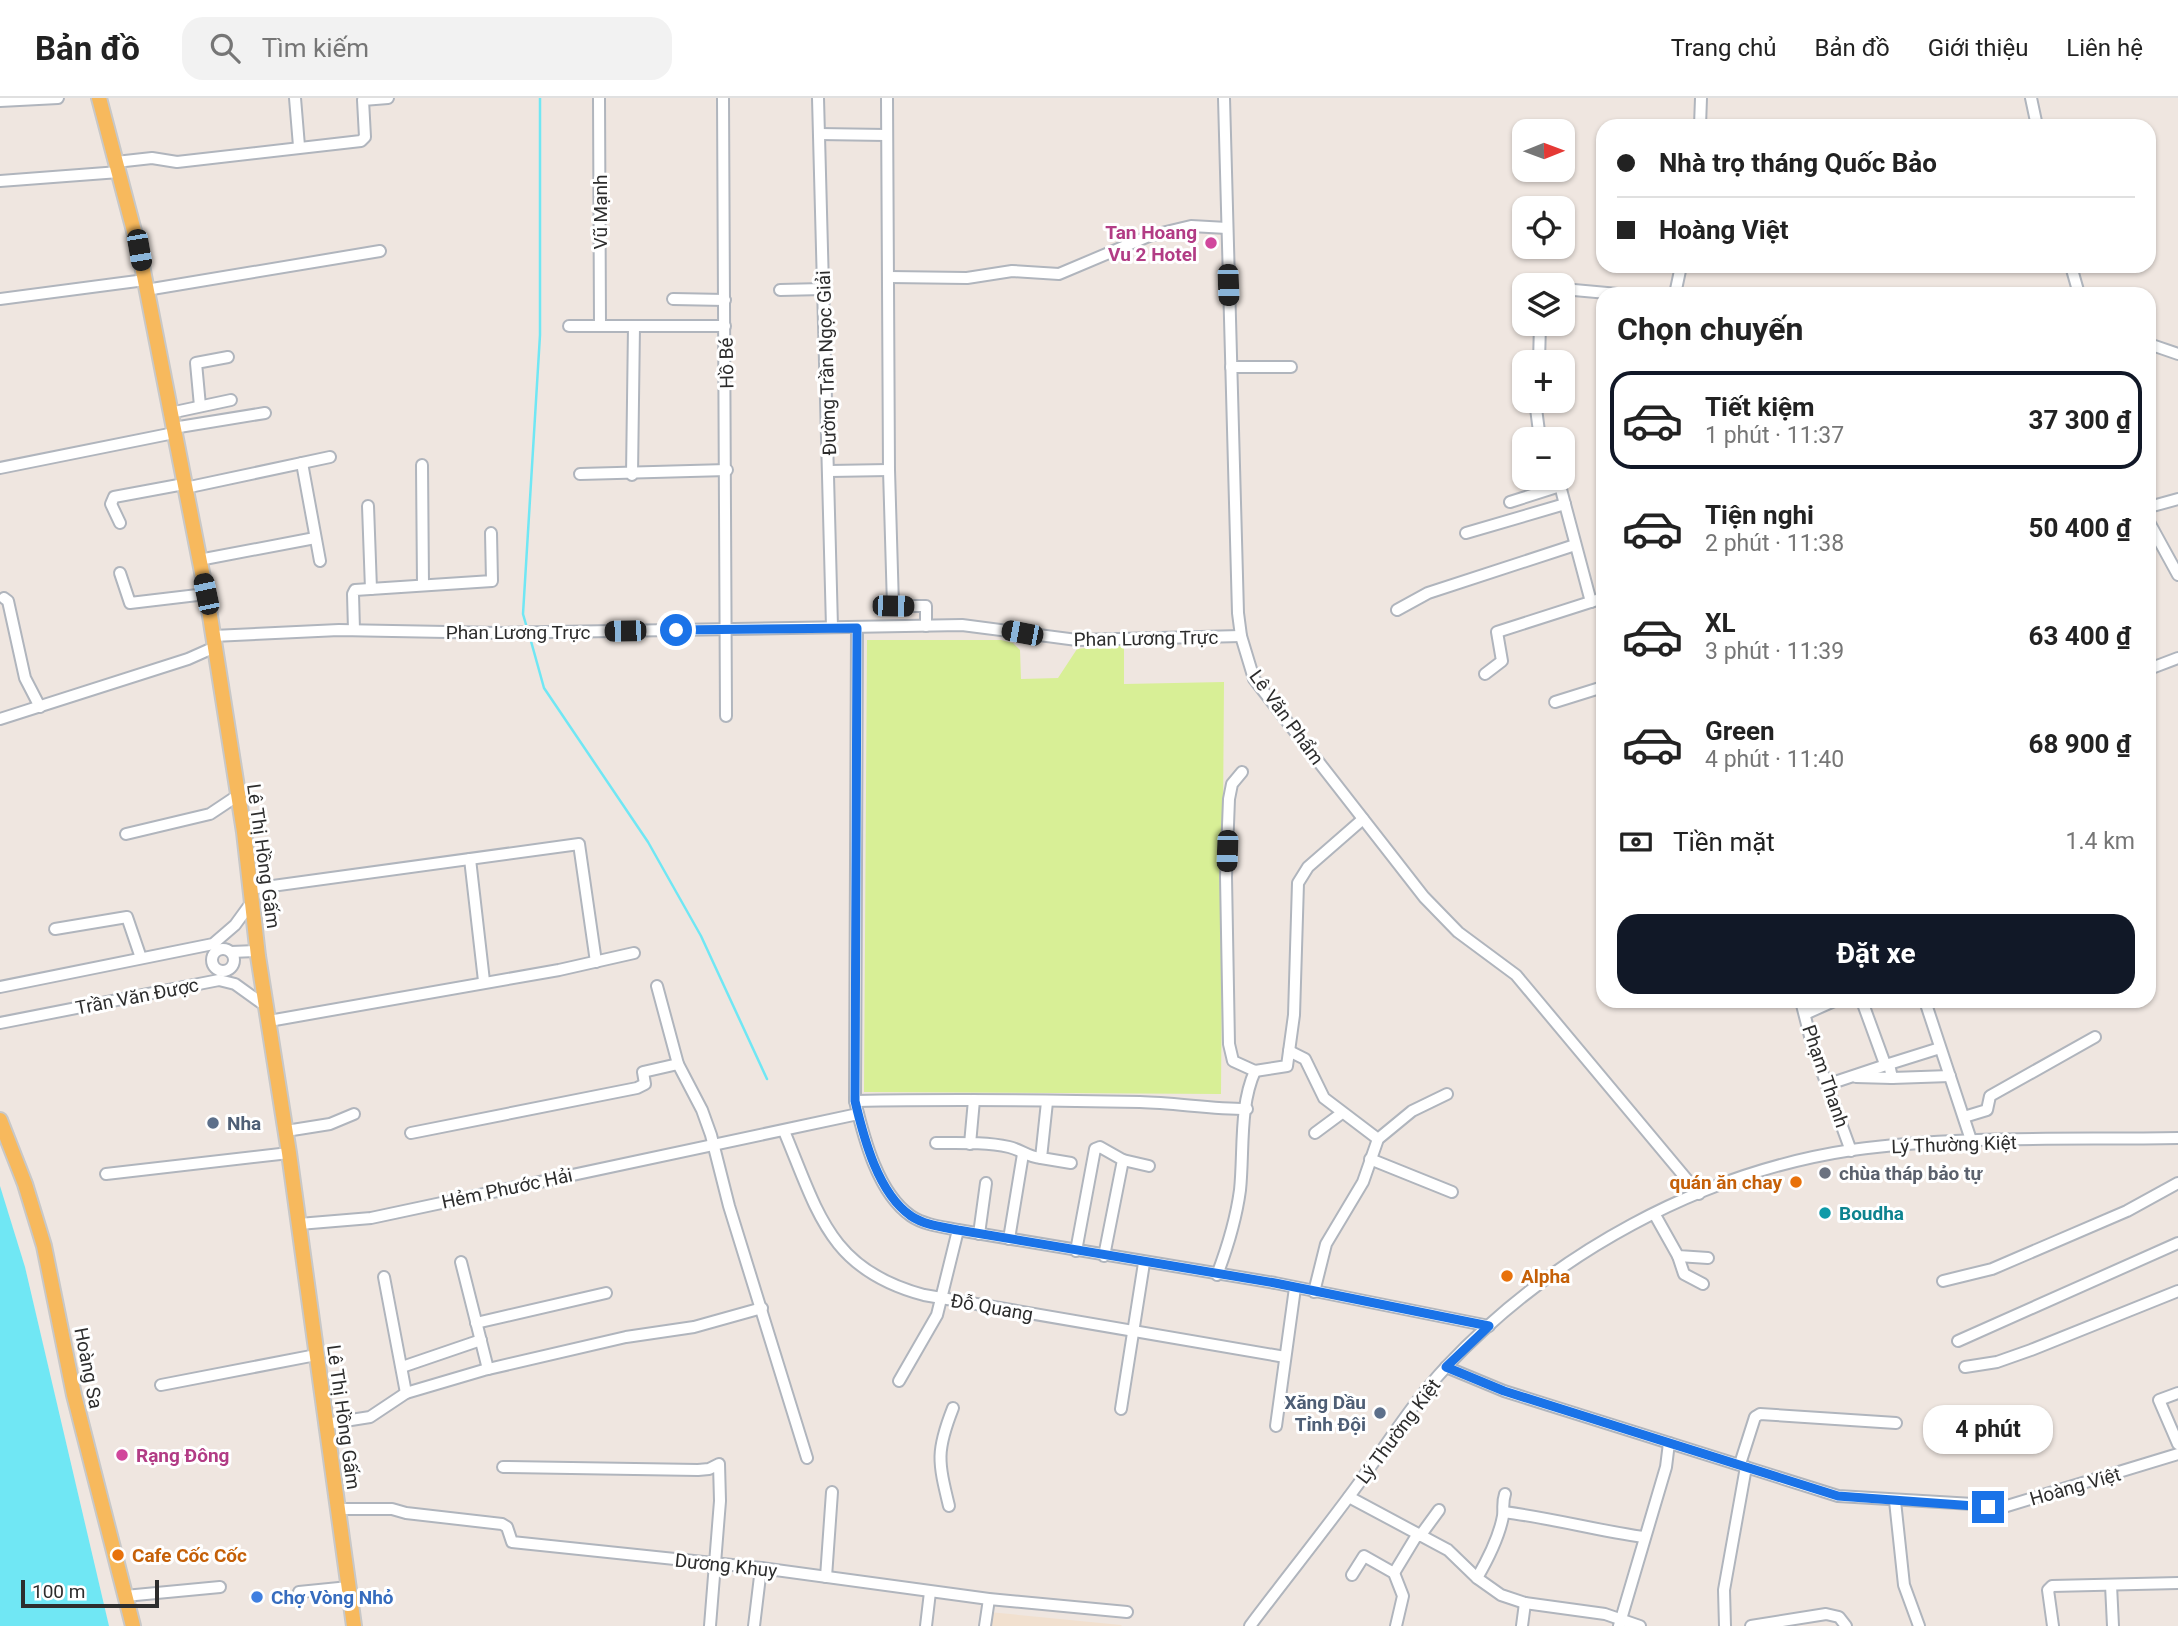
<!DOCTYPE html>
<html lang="vi">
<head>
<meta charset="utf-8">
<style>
	:root { --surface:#fff; --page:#f2f2f2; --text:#222; --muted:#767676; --line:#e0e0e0; --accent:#111827 }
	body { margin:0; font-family:Roboto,sans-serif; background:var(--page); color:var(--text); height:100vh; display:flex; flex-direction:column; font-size:26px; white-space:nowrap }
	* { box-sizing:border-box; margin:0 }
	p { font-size:23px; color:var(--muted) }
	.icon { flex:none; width:38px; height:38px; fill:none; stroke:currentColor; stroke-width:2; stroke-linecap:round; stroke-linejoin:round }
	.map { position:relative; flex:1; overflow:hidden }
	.panel { position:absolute; left:1596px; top:189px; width:560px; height:721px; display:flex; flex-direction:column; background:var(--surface); border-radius:21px; box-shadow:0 2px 5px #0004 }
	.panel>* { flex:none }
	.guide { position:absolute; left:1596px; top:21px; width:560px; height:154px; border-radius:21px; box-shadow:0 2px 5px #0004; display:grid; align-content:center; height:154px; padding:0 21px; background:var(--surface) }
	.needle { width:46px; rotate:89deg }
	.controls { position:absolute; left:1512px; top:21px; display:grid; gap:14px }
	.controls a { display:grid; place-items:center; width:63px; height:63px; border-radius:14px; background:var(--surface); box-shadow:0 2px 5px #0004; font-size:35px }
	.scale { position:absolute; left:21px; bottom:18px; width:138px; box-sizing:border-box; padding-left:7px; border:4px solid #2d2d2d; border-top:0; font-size:19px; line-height:24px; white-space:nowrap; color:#2d2d2d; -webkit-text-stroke:5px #fff; paint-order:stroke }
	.end { position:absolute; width:32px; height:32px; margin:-16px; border:9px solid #1a73e8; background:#fff; box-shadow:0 0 0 4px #fff }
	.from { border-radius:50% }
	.bubble { position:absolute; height:49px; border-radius:21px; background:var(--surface); box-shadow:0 2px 5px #0004; font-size:23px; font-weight:700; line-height:49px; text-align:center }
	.car { position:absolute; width:21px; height:42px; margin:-21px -10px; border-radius:9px; box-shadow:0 0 5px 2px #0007; background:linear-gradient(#222 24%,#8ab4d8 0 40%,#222 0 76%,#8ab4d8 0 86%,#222 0) }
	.guide b { display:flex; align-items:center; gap:24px; height:66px; font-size:26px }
	.guide b+b { border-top:2px solid var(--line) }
	.guide i { width:18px; height:18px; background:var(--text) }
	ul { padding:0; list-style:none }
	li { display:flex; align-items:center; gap:21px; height:98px; margin:0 14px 10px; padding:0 7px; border:4px solid transparent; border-radius:21px }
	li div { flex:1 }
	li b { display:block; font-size:26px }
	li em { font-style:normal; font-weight:700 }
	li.active { border-color:var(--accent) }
	li>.icon { width:63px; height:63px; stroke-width:1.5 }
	h2 { padding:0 21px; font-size:32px; line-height:84px }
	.pay { display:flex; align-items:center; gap:18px; height:77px; padding:0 21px; font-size:26px }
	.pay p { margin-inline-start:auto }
	.cta { display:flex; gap:14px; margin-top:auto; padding:14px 21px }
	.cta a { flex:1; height:80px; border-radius:21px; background:var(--accent); color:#fff; font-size:28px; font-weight:700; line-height:80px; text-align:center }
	header { display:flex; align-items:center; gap:42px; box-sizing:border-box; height:98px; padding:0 35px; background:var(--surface); border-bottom:2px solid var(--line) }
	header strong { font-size:33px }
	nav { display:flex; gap:38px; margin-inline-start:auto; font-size:24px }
	.search { width:490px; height:63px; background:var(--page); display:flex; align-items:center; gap:18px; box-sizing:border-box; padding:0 24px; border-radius:21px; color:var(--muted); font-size:26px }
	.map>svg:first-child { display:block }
	.education { fill:#f1e0cf }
	.pitch { fill:#d8ef96 }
	.water { fill:#70e7f4 }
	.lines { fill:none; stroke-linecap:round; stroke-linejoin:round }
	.stream { stroke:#70e7f4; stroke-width:2.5 }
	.minor-casing { stroke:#b0b5bd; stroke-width:14 }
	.major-casing { stroke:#c8c8c8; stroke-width:18 }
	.minor { stroke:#fff; stroke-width:10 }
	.major { stroke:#f7b95d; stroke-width:14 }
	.route { stroke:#1a73e8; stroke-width:9 }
	.hotel-dot { fill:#d1479c; stroke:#fff; stroke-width:2.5 }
	.service-dot { fill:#5c6f8a; stroke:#fff; stroke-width:2.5 }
	.worship-dot { fill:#6b7280; stroke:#fff; stroke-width:2.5 }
	.food-dot { fill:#e8710a; stroke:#fff; stroke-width:2.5 }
	.culture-dot { fill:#0f9aa8; stroke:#fff; stroke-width:2.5 }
	.shop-dot { fill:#3f7fe0; stroke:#fff; stroke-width:2.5 }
	.labels { text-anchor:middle; stroke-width:6; stroke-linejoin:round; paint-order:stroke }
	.street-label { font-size:19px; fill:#2d2d2d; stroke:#fff }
	.hotel-label { font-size:19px; font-weight:bold; fill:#b23c85; stroke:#fff; text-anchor:end }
	.service-label { font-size:19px; font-weight:bold; fill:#4e5e75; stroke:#fff; text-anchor:start }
	.worship-label { font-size:19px; font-weight:bold; fill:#5b616d; stroke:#fff; text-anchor:start }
	.food-label { font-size:19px; font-weight:bold; fill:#c56008; stroke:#fff; text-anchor:start }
	.culture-label { font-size:19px; font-weight:bold; fill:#0d838f; stroke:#fff; text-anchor:start }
	.shop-label { font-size:19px; font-weight:bold; fill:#366cbe; stroke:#fff; text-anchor:start }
</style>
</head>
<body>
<header>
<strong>Bản đồ</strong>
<div class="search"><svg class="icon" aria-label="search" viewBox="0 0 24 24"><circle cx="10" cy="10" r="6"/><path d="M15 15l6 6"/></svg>Tìm kiếm</div>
<nav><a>Trang chủ</a><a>Bản đồ</a><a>Giới thiệu</a><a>Liên hệ</a></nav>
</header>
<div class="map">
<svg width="2178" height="1528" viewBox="0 0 2178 1528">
	<rect width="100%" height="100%" fill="#efe6e0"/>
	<path class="education" d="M989 1514 1121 1527 1122 1528H987Z"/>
	<path class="pitch" d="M867 542H1001L1013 545 1020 552 1021 581 1058 580 1077 551 1124 546V586L1224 584 1221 996 864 994Z"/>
	<path class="water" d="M0 1088 25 1169 109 1528H0Z"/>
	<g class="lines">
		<g class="stream">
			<path d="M527 530 523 516 540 237V0"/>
			<path d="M529 536 544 590 648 744 701 838 767 981"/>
		</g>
		<defs>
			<g id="minor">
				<path d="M295 0 299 48"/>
				<path d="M599 0 600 228"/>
				<path d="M723 0 726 618"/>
				<path d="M818 0 832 529"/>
				<path d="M887 0 889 372 893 508H926V528"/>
				<path d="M1224 0 1238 515 1241 538 1254 581 1424 799 1458 834 1516 877 1699 1096"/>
				<path d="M2031 0 2037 28"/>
				<path d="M0 3 58 0"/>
				<path d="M1700 28 1701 0"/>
				<path d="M819 36 886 37"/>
				<path d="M116 64 152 60 177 64 361 43 365 39 363 2 388 0"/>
				<path d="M0 83 119 74"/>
				<path d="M2071 168 2079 196"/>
				<path d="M889 179 967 180 1012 173 1059 176 1149 138 1191 128 1227 130"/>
				<path d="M1563 191 1618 196"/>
				<path d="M146 192 380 153"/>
				<path d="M780 192 823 191"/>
				<path d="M1675 196 1681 168"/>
				<path d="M0 201 145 182"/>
				<path d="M673 201 725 202"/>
				<path d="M569 228H725"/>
				<path d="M2149 246 2178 256"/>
				<path d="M1539 264 1540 226"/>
				<path d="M1231 269H1291"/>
				<path d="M1535 303 1540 341"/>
				<path d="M200 308 196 265 228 259"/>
				<path d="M170 315 231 302"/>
				<path d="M173 330 265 315"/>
				<path d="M302 365 320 463"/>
				<path d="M422 367 423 487"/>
				<path d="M0 370 174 335"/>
				<path d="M829 373 889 372"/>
				<path d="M580 376 727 372"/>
				<path d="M632 377 634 228"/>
				<path d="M1558 380 1591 504"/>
				<path d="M185 390 330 359"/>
				<path d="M1510 404 1560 388"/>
				<path d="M368 408 371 491"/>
				<path d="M2149 409 2178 401"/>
				<path d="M2149 424 2178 477"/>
				<path d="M120 425 111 406 114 399 184 386"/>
				<path d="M1466 435 1565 406"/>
				<path d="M199 462 315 440"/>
				<path d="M120 475 130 505 206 496"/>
				<path d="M4 500 8 503 25 580 40 609"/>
				<path d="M1397 512 1428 495 1575 447"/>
				<path d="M857 530 855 1003C864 1041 878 1095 911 1118 924 1127 943 1129 958 1132L1275 1185 1489 1228"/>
				<path d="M354 532 353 496 355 492 492 483 491 435"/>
				<path d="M213 538 339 532 500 535 962 527 1077 542 1241 538"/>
				<path d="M2149 571 2178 560"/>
				<path d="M1485 576 1502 563 1497 534 1603 500"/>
				<path d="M1555 604 1603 589"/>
				<path d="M0 621 188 561 215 549"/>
				<path d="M1242 674 1232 686 1229 701 1226 779 1229 946 1233 963 1255 973 1287 968 1294 917 1298 785 1308 769 1363 721"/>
				<path d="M126 736 210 716 237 698"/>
				<path d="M470 761 484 883"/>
				<path d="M250 791 579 746 596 864"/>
				<path d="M55 831 127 819 141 860"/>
				<circle cx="223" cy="862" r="11"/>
				<path d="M231 854 257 853"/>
				<path d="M657 888 678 966 702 1012 711 1037 729 1108 807 1360"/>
				<path d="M0 889 213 846 235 827 251 805"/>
				<path d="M1801 903 1812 946 1851 1053"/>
				<path d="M1862 903 1885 966"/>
				<path d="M1925 903 1972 1045"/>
				<path d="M1805 916 1834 903"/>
				<path d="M269 923 559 872 634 855"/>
				<path d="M0 925 219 882 235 886 267 909"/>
				<path d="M1940 950 1889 966 1892 980 1950 978"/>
				<path d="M1289 953 1305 961 1324 1000 1378 1041"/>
				<path d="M1856 979 1892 980"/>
				<path d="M1829 986 1889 966"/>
				<path d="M855 1003C950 1001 1045 1002 1140 1004 1176 1005 1211 1011 1247 1011"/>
				<path d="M1047 1004 1041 1060 1071 1065"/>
				<path d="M1964 1019 1987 1012 1990 998 2095 939"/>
				<path d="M286 1033 330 1026 354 1016"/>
				<path d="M784 1033C818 1114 829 1172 924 1197L1285 1259"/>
				<path d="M411 1035 637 990 645 986 643 974 678 966"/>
				<path d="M1315 1035 1342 1015"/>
				<path d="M936 1045C960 1045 986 1044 1009 1049 1022 1052 1027 1059 1041 1060"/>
				<path d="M970 1046 974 1002"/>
				<path d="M1370 1061 1452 1094"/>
				<path d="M1123 1062 1149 1068"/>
				<path d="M106 1076 289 1055"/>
				<path d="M1655 1117 1678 1158 1708 1160"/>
				<path d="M299 1126 371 1120 858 1016"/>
				<path d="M979 1136 986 1085"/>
				<path d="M1009 1141 1023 1056"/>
				<path d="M1076 1153 1095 1051 1100 1049 1123 1062 1104 1158"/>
				<path d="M1678 1158 1684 1176 1703 1186"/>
				<path d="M461 1164 488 1271"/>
				<path d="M1217 1177C1228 1148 1236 1122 1240 1092 1244 1054 1239 1008 1255 973"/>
				<path d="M384 1179 406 1295"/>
				<path d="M1943 1183 1992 1171 2127 1113 2178 1085"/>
				<path d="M1314 1194 1326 1146 1363 1084 1378 1041 1412 1013 1447 996"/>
				<path d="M476 1225 606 1195"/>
				<path d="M1958 1243 2178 1145"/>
				<path d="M402 1269 481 1242"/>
				<path d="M1446 1269 1504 1293 1838 1398 2007 1408 2178 1356"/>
				<path d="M1965 1269 1997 1264 2031 1252 2178 1193"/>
				<path d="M899 1283 937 1217 958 1132"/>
				<path d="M161 1287 316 1257"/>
				<path d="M2178 1295 2159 1302 2178 1346"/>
				<path d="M1121 1311 1144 1165"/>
				<path d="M326 1326 370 1319 406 1295 484 1272 626 1239 694 1229 762 1210"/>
				<path d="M1276 1328 1295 1190"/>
				<path d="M1740 1366 1755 1319 1760 1316 1896 1325"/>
				<path d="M503 1369 698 1372 709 1371 719 1366 720 1403 710 1528"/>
				<path d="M1349 1399 1448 1452 1477 1480 1501 1497 1525 1505"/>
				<path d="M1895 1403 1904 1487 1919 1528"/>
				<path d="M949 1408C938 1363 936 1353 953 1310"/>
				<path d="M338 1411H392L406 1415 502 1426 507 1429 512 1444 761 1470 989 1501 1127 1514"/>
				<path d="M1504 1414C1551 1420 1596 1432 1643 1439"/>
				<path d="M1420 1438 1439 1412"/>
				<path d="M1394 1475 1417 1437"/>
				<path d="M1352 1477 1364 1458 1394 1475 1403 1498 1396 1528"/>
				<path d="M826 1479 832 1394"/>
				<path d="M1477 1480C1488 1461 1499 1440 1503 1418 1504 1410 1502 1405 1505 1396"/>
				<path d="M2111 1487 2113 1528"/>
				<path d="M299 1494 349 1489"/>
				<path d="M125 1498 220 1489"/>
				<path d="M754 1528 761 1470"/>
				<path d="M926 1528 930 1494"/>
				<path d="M985 1528 989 1501"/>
				<path d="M1250 1528C1286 1480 1324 1433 1359 1385 1387 1346 1414 1303 1447 1268 1553 1156 1699 1075 1852 1052 1956 1037 2072 1042 2178 1040"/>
				<path d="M1522 1528 1525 1505 1605 1516 1640 1528"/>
				<path d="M1619 1528 1666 1369 1669 1345"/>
				<path d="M1725 1528 1724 1492 1746 1369"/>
				<path d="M1751 1528 1826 1516 1839 1519 1846 1528"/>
				<path d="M2053 1528 2048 1492 2052 1488 2178 1485"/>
			</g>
			<g id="major">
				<path d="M99 0 139 152 208 505 244 734 258 858 289 1055 354 1528"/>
				<path d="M0 1022 25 1086 44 1148 74 1297 133 1528"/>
			</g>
		</defs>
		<use href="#minor" class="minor-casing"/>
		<use href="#major" class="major-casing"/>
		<use href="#minor" class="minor"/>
		<use href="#major" class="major"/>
	</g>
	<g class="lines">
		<path class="route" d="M676 532 857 530 855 1003C864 1041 878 1095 911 1118 924 1127 943 1129 958 1132L1275 1185 1489 1228 1446 1269 1504 1293 1838 1398 1988 1409"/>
	</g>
	<g class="hotel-dot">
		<circle cx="1211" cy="145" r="7"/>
		<circle cx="122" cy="1357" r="7"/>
	</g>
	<g class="service-dot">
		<circle cx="213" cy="1025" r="7"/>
		<circle cx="1380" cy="1315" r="7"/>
	</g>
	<circle class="worship-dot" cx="1825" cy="1075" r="7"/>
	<g class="food-dot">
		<circle cx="1796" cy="1084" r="7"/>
		<circle cx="1507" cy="1178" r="7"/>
		<circle cx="118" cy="1457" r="7"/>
	</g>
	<circle class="culture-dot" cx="1825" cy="1115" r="7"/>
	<circle class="shop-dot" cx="257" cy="1499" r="7"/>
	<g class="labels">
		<g class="street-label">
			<text transform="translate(600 114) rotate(-90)" y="7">Vũ Mạnh</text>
			<text transform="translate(726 265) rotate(-91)" y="7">Hồ Bé</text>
			<text transform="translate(826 265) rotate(-92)" y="7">Đường Trần Ngọc Giải</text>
			<text x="518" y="541">Phan Lương Trực</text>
			<text transform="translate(1146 540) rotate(-1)" y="7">Phan Lương Trực</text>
			<text transform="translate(1287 619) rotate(54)" y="7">Lê Văn Phẩm</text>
			<text transform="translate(264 758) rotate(82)" y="7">Lê Thị Hồng Gấm</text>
			<text transform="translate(137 898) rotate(-11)" y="7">Trần Văn Được</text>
			<text transform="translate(1826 978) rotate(71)" y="7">Phạm Thanh</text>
			<text transform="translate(1954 1046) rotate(-2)" y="7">Lý Thường Kiệt</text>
			<text transform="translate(507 1090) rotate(-12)" y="7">Hẻm Phước Hải</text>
			<text transform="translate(992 1209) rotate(10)" y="7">Đỗ Quang</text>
			<text transform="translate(89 1270) rotate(79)" y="7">Hoàng Sa</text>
			<text transform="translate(344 1319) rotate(82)" y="7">Lê Thị Hồng Gấm</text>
			<text transform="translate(1398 1333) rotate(-53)" y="7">Lý Thường Kiệt</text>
			<text transform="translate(2075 1388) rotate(-16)" y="7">Hoàng Việt</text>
			<text transform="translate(726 1467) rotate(6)" y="7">Dương Khuy</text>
		</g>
		<g class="hotel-label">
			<text x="1197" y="141">Tan Hoang<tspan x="1197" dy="22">Vu 2 Hotel</tspan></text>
			<text x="136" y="1364" text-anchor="start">Rạng Đông</text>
		</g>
		<g class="service-label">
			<text x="227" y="1032">Nha</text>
			<text x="1366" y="1311" text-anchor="end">Xăng Dầu<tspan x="1366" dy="22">Tỉnh Đội</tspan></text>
		</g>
		<g class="worship-label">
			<text x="1839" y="1082">chùa tháp bảo tự</text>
		</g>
		<g class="food-label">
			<text x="1782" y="1091" text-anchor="end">quán ăn chay</text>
			<text x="1521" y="1185">Alpha</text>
			<text x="132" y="1464">Cafe Cốc Cốc</text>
		</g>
		<g class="culture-label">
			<text x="1839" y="1122">Boudha</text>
		</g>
		<g class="shop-label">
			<text x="271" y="1506">Chợ Vòng Nhỏ</text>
		</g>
	</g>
</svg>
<div class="controls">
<a><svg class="needle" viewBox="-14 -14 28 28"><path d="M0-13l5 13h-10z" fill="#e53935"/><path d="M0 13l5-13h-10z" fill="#767676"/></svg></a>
<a><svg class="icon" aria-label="locate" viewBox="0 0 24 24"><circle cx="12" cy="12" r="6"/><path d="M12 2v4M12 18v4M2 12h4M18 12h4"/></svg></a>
<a><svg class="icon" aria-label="layers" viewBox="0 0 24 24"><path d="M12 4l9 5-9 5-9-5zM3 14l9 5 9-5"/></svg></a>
<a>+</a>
<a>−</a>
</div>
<div class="scale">100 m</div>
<i class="end from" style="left:676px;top:532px"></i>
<i class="end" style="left:1988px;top:1409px"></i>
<div class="bubble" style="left:1923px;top:1307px;width:130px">4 phút</div>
<i class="car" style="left:139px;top:152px;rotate:170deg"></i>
<i class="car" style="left:1228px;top:187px;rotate:178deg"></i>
<i class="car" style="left:206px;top:496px;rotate:348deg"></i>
<i class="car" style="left:893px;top:508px;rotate:91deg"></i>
<i class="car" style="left:625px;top:533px;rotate:269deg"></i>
<i class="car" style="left:1022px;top:535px;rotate:281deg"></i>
<i class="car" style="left:1227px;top:753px;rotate:182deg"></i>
<div class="guide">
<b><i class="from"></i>Nhà trọ tháng Quốc Bảo</b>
<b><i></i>Hoàng Việt</b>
</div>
<section class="panel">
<h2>Chọn chuyến</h2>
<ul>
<li class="active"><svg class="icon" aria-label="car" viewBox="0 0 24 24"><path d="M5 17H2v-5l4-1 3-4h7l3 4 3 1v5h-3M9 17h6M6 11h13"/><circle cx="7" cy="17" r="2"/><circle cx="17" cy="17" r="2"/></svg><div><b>Tiết kiệm</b><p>1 phút · 11:37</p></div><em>37 300 ₫</em></li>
<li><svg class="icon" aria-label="car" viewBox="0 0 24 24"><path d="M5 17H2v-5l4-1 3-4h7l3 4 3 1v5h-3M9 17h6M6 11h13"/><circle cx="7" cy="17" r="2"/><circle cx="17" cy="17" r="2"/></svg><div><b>Tiện nghi</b><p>2 phút · 11:38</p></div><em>50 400 ₫</em></li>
<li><svg class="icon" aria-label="car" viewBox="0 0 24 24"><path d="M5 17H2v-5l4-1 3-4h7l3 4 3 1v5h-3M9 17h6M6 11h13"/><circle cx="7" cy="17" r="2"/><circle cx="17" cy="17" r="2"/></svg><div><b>XL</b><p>3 phút · 11:39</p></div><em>63 400 ₫</em></li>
<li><svg class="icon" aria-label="car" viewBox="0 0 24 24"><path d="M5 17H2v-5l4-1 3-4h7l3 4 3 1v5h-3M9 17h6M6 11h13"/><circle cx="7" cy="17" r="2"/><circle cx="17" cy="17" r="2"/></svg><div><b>Green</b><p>4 phút · 11:40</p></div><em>68 900 ₫</em></li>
</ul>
<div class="pay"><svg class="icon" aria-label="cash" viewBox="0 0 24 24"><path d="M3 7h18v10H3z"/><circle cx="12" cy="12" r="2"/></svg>Tiền mặt<p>1.4 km</p></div>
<div class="cta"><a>Đặt xe</a></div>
</section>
</div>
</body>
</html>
